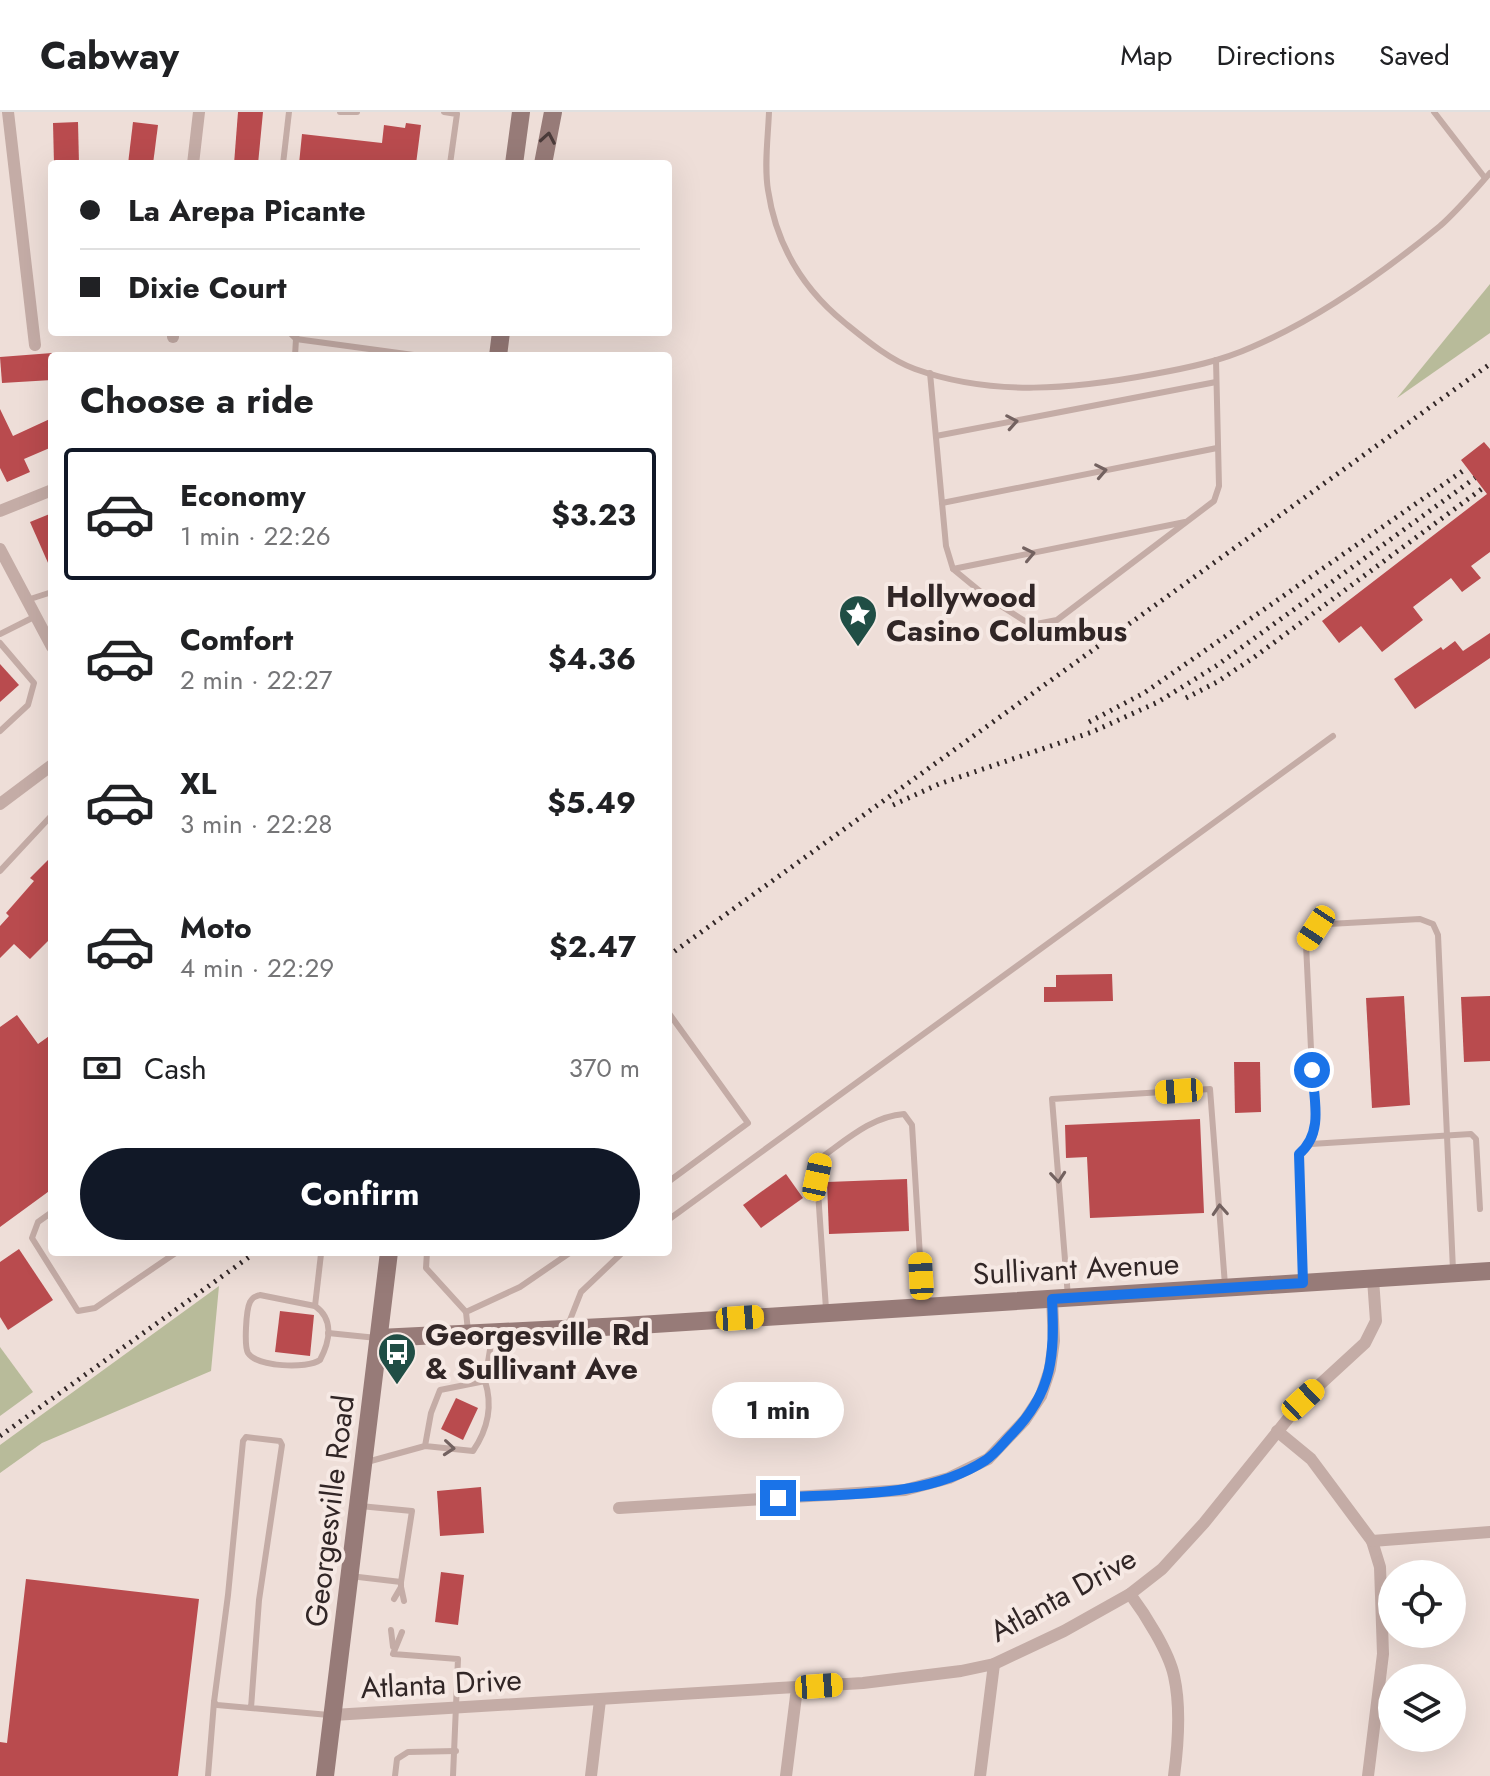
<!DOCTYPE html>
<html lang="en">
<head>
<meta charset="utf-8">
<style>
	:root { --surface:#fff; --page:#f2f2f2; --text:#202124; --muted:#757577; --line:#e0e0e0; --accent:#111827 }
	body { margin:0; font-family:Jost,sans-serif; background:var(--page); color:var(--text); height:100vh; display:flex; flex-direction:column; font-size:30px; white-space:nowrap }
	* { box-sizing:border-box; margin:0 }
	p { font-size:26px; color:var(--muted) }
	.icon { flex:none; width:44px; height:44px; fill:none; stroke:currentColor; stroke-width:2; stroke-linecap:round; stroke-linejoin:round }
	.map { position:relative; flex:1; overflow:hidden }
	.details { position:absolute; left:48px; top:240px; width:624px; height:904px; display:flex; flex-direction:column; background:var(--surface); border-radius:8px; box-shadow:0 8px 32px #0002 }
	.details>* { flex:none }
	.banner { position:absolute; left:48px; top:48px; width:624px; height:176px; border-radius:8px; box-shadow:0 8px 32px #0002; display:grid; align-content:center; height:176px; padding:0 32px; background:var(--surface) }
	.controls { position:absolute; left:1378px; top:1448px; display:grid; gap:16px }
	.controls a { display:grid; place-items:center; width:88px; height:88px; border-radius:50%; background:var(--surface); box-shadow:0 8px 32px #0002; font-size:40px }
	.end { position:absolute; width:36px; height:36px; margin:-18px; border:10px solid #1a73e8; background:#fff; box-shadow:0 0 0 4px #fff }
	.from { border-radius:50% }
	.bubble { position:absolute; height:56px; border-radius:28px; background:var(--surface); box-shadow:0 8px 32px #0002; font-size:26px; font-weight:700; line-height:56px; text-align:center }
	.car { position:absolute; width:24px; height:48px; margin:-24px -12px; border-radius:10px; box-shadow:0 0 6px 2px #0007; background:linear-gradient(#f5c518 24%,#345 0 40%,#f5c518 0 76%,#345 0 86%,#f5c518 0) }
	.banner b { display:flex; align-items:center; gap:28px; height:76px; font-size:30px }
	.banner b+b { border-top:2px solid var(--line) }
	.banner i { width:20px; height:20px; background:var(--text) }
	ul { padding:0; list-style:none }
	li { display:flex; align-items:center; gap:24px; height:132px; margin:0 16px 12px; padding:0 16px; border:4px solid transparent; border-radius:8px }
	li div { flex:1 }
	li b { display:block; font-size:30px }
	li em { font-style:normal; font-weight:700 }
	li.on { border-color:var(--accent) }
	li>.icon { width:72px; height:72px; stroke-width:1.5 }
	h2 { padding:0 32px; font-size:36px; line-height:96px }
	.pay { display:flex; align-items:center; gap:20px; height:88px; padding:0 32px; font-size:30px }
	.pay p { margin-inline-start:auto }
	.cta { display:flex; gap:16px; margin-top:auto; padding:16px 32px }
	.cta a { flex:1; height:92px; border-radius:48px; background:var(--accent); color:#fff; font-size:32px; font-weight:700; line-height:92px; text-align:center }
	header { display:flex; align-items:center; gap:48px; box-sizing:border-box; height:112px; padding:0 40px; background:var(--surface); border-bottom:2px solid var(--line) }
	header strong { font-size:38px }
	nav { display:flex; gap:44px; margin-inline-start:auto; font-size:28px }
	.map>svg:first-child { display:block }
	.green { fill:#b8bb9a }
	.building { fill:#b94b4e }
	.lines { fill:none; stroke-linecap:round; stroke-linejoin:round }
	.lane { stroke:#c4aca6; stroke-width:6 }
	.street { stroke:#c4aca6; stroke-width:12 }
	.secondary { stroke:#977b78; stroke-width:18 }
	.rail { stroke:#312626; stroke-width:5; stroke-dasharray:2 6; stroke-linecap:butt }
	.oneway { stroke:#4a3b3a }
	.oneway2 { stroke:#736260 }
	.route { stroke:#1a73e8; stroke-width:10 }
	.labels { text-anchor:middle; stroke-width:8; stroke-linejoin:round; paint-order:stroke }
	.poi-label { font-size:30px; font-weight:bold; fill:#312626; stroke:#f6e9e4; text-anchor:start }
	.street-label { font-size:30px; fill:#312626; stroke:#f6e9e4 }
</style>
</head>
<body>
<header>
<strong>Cabway</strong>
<nav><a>Map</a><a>Directions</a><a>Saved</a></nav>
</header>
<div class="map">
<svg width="1490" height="1664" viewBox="0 0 1490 1664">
	<rect width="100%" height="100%" fill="#eeded8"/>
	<g class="green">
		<path d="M1490 172V221L1397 286Z"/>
		<path d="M219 1174 211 1259 42 1331 0 1361V1333Z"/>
		<path d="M0 1235 33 1280 0 1304Z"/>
	</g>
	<g class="building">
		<path d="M238 0H263L258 52H234Z"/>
		<path d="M78 10 79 52H54L53 11Z"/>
		<path d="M133 10 158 13 153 52H128Z"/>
		<path d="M406 11 421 13 416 52H299L302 22 382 31 384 13 405 16Z"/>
		<path d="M52 241V268L2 271 0 245Z"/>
		<path d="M0 297 13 324 52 306V335L24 347 30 360 7 370 0 356Z"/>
		<path d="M1484 330 1490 337V440L1471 454 1481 466 1462 480 1451 466 1413 495 1423 508 1382 540 1361 514 1339 531 1322 509 1487 382 1461 348Z"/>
		<path d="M52 401V460L30 410Z"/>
		<path d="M1490 521V546L1415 597 1394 567 1441 535 1443 538 1455 529 1463 539Z"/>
		<path d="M0 552 19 573 0 590Z"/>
		<path d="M52 744V825L30 847 14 832 0 846V814L9 804 6 801 34 769 30 766Z"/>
		<path d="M1112 862 1113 889 1044 890V875H1056V863Z"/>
		<path d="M1404 884 1410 993 1372 996 1366 886Z"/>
		<path d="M1490 884V949L1464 950 1461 885Z"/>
		<path d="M17 903 38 932 52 922V1077L0 1115V915Z"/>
		<path d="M1234 950H1260L1261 1000 1235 1001Z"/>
		<path d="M1200 1007 1204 1101 1090 1106 1087 1045 1066 1046 1065 1013Z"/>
		<path d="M786 1062 803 1086 761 1116 743 1093Z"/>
		<path d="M907 1067 909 1119 829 1122 827 1070Z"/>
		<path d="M19 1137 53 1188 8 1218 0 1205V1150Z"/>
		<path d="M280 1199 314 1203 310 1244 275 1240Z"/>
		<path d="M456 1286 478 1296 463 1328 441 1317Z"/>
		<path d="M481 1375 484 1421 440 1424 437 1379Z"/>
		<path d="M441 1460 464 1463 458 1513 435 1510Z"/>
		<path d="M26 1467 199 1487 178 1664H0V1630L7 1631Z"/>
	</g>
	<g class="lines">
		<g class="lane">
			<path d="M340 0H357"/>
			<path d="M444 0 457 2 450 52"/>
			<path d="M769 0C768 26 764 53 768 78 776 132 803 177 845 211 866 228 890 248 915 257 993 285 1074 277 1154 262 1187 256 1221 249 1252 235 1320 206 1384 160 1440 114 1458 98 1474 79 1490 61"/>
			<path d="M1434 0 1485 66"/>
			<path d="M283 52 289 0"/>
			<path d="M289 220 296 227 295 244"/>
			<path d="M297 220 296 227 421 244"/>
			<path d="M930 261 946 434 953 457 987 485 1031 513 1057 508 1214 389 1219 374 1216 248"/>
			<path d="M936 324 1216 270"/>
			<path d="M942 391 1217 336"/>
			<path d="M953 457 1185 410"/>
			<path d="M27 488 52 480"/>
			<path d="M0 522 36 504"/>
			<path d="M0 531 34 571 28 593 0 619"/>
			<path d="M0 759 52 703"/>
			<path d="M668 900 748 1011 668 1070"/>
			<path d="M1311 1032 1471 1022 1476 1027 1480 1097"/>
			<path d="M52 1100 38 1110 32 1126 78 1199 95 1196 177 1140"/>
			<path d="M668 1108 1333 624"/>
			<path d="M427 1140 426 1156 466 1200"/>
			<path d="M1303 1166 1299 1042 1311 1032 1315 1021 1306 832 1316 816 1329 812 1420 807 1433 812 1438 823 1453 1158"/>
			<path d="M260 1183 315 1194C334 1207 330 1229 320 1248 307 1257 257 1255 248 1241 244 1234 246 1198 250 1190 253 1185 254 1185 260 1183Z"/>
			<path d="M1068 1185 1052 987 1210 977 1225 1173"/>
			<path d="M315 1194 321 1142"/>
			<path d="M826 1197 817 1065 822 1045C846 1028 873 1004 904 1002L912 1013 923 1194"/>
			<path d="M568 1213 581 1180 623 1140"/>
			<path d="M468 1219 466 1200 520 1175 571 1140"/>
			<path d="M328 1221 377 1226"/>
			<path d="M485 1269 492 1225"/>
			<path d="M367 1350 425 1334 473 1339C488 1317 493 1294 485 1269L440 1278 431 1301 425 1334"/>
			<path d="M360 1394 412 1399 401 1470"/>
			<path d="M350 1464 401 1470V1475"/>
			<path d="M394 1487 401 1475 404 1489"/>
			<path d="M391 1518 393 1535"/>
			<path d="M402 1520 393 1542 458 1547 453 1664"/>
			<path d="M251 1596 259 1488 282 1333 280 1329 246 1325 243 1329 228 1483 214 1590 217 1593 329 1603"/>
			<path d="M208 1664 214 1590"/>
			<path d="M395 1664 397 1647 408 1640 456 1639"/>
		</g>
		<g class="street">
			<path d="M8 0 35 233"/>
			<path d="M193 52 199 0"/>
			<path d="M173 225V220"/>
			<path d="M0 399 52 378"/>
			<path d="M0 437 52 535"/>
			<path d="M0 692 52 653"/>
			<path d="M1277 1319 1311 1347 1372 1429 1380 1455 1383 1542 1368 1664"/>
			<path d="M619 1396 905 1378 949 1366 988 1347 1025 1308 1041 1284 1050 1257 1054 1229 1052 1187"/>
			<path d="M1372 1429 1490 1420"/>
			<path d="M1130 1482C1145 1502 1169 1540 1174 1564 1181 1595 1178 1634 1174 1664"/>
			<path d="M333 1603 863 1571 961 1559 994 1552 1064 1519 1130 1482 1162 1457 1204 1411 1303 1288 1365 1231 1376 1209 1373 1167"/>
			<path d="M591 1664 600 1588"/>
			<path d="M786 1664 797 1576"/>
			<path d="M980 1664 994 1552"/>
		</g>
		<g class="secondary">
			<path d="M514 52 521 0"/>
			<path d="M543 52 553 0"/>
			<path d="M498 244 501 220"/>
			<path d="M379 1226 623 1214 1490 1159"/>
			<path d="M325 1664 389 1140"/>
		</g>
		<g class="rail">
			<path d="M1186 586 1217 570 1253 546 1483 376"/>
			<path d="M1089 610 1144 581 1467 356"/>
			<path d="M893 693 939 672 1092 620 1158 590 1216 554 1475 366"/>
			<path d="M668 844 1490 252"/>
			<path d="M0 1324 256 1140"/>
		</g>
	</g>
	<defs><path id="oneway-chevron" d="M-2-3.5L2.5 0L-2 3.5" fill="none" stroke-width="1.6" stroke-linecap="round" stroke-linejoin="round" transform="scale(2)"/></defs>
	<use class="oneway" href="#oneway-chevron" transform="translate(548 26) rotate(-80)"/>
	<g class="oneway2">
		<use href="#oneway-chevron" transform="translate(1012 310) rotate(-10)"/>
		<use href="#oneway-chevron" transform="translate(1101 359) rotate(-11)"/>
		<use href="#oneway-chevron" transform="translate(1029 442) rotate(-12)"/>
		<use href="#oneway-chevron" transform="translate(1058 1065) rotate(85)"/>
		<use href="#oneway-chevron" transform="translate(1220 1098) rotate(-94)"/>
		<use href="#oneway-chevron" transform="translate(449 1336) rotate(5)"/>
	</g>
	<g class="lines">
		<path class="route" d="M778 1386C846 1381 926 1387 986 1348 996 1341 1004 1330 1012 1322 1053 1280 1055 1242 1052 1187L1303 1171 1299 1042C1324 1021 1314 988 1312 958"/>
	</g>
	<defs>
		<symbol id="sight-pin" viewBox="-11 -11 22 30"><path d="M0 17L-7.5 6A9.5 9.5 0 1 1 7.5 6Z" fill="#204e45" stroke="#f6e9e4"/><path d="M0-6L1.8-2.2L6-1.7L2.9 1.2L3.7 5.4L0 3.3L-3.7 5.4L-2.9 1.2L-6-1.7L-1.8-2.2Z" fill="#fff"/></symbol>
		<symbol id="bus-pin" viewBox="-11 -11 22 30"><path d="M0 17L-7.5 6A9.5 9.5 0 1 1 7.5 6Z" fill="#204e45" stroke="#f6e9e4"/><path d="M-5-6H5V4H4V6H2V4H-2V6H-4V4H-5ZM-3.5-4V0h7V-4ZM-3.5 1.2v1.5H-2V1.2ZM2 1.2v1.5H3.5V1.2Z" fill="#fff"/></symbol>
	</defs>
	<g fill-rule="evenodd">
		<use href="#sight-pin" x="836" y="480" width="44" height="60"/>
		<use href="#bus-pin" x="375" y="1218" width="44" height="60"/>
	</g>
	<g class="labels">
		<g class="poi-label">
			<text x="886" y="495">Hollywood<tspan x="886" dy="34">Casino Columbus</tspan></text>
			<text x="425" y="1233">Georgesville Rd<tspan x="425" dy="34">&amp; Sullivant Ave</tspan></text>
		</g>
		<g class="street-label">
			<text transform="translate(1076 1157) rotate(-3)" y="10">Sullivant Avenue</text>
			<text transform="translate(330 1399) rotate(-83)" y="10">Georgesville Road</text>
			<text transform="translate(1063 1483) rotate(-29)" y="10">Atlanta Drive</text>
			<text transform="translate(441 1572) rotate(-3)" y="10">Atlanta Drive</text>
		</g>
	</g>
</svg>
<div class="controls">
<a><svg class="icon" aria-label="locate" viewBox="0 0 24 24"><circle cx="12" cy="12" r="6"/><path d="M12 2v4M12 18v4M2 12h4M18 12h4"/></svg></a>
<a><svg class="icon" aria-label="layers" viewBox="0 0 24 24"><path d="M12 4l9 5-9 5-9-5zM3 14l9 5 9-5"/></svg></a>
</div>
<i class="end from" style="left:1312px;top:958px"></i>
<i class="end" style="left:778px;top:1386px"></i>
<div class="bubble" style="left:712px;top:1270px;width:132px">1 min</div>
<i class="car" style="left:1316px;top:816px;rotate:213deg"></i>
<i class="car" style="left:1179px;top:979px;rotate:266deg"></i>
<i class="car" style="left:817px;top:1065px;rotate:12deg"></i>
<i class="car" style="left:921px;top:1164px;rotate:357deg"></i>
<i class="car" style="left:740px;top:1206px;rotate:86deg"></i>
<i class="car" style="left:1303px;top:1288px;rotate:47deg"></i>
<i class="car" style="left:819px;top:1574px;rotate:86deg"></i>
<div class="banner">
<b><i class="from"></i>La Arepa Picante</b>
<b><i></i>Dixie Court</b>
</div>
<section class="details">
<h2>Choose a ride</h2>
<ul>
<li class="on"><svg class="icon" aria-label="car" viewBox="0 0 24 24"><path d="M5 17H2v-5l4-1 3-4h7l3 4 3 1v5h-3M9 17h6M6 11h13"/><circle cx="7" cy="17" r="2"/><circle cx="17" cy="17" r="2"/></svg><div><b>Economy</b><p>1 min · 22:26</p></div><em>$3.23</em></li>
<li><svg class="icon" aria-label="car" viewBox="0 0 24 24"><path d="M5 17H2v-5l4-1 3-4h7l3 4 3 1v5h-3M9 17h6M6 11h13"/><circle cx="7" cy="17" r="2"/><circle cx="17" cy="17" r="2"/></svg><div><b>Comfort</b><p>2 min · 22:27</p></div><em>$4.36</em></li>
<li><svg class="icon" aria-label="car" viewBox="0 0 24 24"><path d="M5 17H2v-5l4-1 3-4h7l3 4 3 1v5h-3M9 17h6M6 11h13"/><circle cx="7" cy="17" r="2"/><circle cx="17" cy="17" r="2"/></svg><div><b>XL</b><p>3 min · 22:28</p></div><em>$5.49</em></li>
<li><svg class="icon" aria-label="car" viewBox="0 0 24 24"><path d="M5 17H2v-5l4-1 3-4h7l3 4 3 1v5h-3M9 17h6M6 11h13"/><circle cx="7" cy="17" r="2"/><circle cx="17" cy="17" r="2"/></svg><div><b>Moto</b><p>4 min · 22:29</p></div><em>$2.47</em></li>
</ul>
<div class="pay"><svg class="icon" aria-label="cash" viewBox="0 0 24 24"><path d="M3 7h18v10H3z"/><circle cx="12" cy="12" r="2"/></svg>Cash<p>370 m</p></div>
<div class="cta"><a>Confirm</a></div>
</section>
</div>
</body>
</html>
